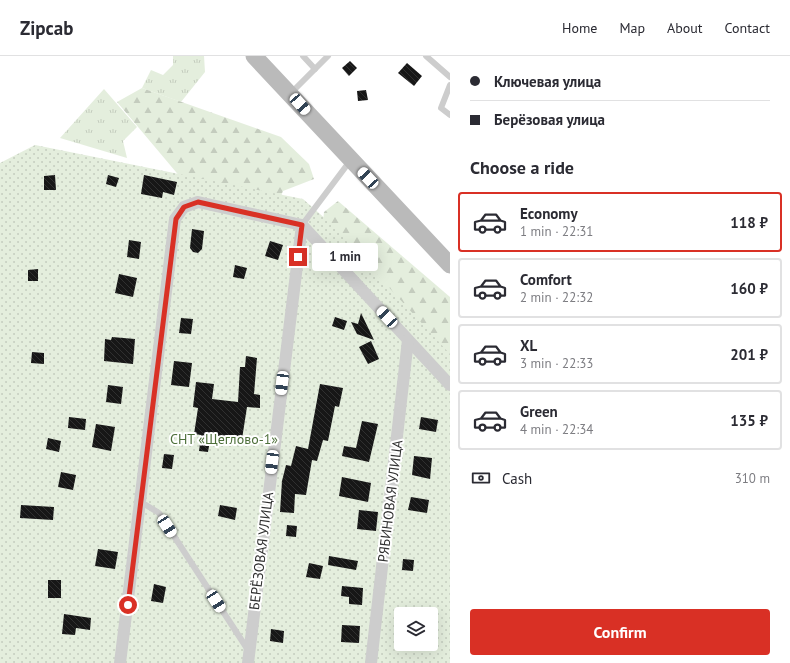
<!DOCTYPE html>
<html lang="en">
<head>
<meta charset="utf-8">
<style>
	:root { --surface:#fff; --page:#f7f7f7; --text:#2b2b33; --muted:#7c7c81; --line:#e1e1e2; --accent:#d93025 }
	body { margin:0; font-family:"PT Sans",sans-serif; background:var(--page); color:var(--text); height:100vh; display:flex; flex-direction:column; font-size:15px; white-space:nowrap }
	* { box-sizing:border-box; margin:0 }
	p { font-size:13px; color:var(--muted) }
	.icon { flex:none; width:22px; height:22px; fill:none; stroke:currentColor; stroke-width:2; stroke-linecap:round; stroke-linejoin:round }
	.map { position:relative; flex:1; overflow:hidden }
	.drawer { display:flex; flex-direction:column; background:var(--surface); width:340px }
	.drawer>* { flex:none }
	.hud { display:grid; align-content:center; height:88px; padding:0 20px; background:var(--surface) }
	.fabs { position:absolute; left:394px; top:551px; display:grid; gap:8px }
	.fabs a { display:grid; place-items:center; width:44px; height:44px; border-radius:4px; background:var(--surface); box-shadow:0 4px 16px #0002; font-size:20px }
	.end { position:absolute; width:18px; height:18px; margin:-9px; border:5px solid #d93025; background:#fff; box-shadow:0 0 0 2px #fff }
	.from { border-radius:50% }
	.bubble { position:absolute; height:28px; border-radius:4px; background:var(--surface); box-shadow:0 4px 16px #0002; font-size:13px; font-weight:700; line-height:28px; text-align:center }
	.car { position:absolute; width:12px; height:24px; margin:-12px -6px; border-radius:5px; box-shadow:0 0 3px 1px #0007; background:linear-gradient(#fff 24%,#345 0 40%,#fff 0 76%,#345 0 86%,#fff 0) }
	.hud b { display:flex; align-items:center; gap:14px; height:38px; font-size:15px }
	.hud b+b { border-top:1px solid var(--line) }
	.hud i { width:10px; height:10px; background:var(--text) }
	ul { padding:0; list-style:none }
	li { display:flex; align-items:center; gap:12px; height:60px; margin:0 8px 6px; padding:0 12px; border:2px solid var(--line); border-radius:4px }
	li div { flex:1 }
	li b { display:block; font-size:15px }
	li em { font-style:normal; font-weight:700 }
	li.current { border-color:var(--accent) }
	li>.icon { width:36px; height:36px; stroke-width:1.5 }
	h2 { padding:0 20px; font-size:18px; line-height:48px }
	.pay { display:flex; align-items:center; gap:10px; height:44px; padding:0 20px; font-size:15px }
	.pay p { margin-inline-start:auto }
	.action { display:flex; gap:8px; margin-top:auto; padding:8px 20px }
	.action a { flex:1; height:46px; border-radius:4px; background:var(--accent); color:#fff; font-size:16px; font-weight:700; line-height:46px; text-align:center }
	header { display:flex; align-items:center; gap:24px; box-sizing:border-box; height:56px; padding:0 20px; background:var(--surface); border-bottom:1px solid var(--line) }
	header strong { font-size:19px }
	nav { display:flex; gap:22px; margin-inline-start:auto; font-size:14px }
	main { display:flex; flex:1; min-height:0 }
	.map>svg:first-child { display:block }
	.grass { fill:url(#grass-tufts) }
	.forest { fill:url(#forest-firs) }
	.garden { fill:url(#garden-dots); fill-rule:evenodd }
	.building { fill:url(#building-back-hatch) }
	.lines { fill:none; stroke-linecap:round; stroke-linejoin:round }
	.service { stroke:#cdcdcd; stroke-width:6 }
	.minor { stroke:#cdcdcd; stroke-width:12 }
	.secondary { stroke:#bababa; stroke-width:17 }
	.route { stroke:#d93025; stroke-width:5 }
	.labels { text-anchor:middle; stroke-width:4; stroke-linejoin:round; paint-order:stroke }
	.park-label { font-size:14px; fill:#4d6f3a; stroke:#fff }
	.street-label { font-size:14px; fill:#303030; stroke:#fff }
</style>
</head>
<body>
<header>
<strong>Zipcab</strong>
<nav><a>Home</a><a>Map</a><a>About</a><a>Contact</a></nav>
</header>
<main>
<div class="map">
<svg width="450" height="607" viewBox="0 0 450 607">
	<defs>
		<pattern id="grass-tufts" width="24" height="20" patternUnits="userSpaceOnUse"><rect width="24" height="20" fill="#e4eedd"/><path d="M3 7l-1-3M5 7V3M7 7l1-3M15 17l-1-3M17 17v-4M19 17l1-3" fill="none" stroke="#c4ccbe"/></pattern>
		<pattern id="forest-firs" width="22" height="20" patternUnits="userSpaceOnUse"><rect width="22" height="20" fill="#e4eedd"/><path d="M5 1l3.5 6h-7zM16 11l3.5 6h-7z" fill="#c4ccbe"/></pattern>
		<pattern id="garden-dots" width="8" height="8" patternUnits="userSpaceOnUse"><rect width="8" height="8" fill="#e4eedd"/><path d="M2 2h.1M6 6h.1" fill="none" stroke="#c4ccbe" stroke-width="1.8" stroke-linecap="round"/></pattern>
		<pattern id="building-back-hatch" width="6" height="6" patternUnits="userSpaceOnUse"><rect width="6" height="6" fill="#171717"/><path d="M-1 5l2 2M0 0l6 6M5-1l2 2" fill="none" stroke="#303030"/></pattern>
	</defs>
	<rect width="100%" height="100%" fill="#fff"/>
	<g class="grass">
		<path d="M173 0H204L205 16 181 46 142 32 151 14 163 19 173 9Z"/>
		<path d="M104 33 137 71 123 85 127 102 60 82Z"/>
	</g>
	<g class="forest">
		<path d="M142 32 281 81 309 108 314 123 283 135 271 162 197 141 117 46Z"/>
		<path d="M338 145 450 241V318L322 175 324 156Z"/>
	</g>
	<path class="garden" d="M35 89 303 143 328 165 450 298V607H0V107ZM401 558H431V588H401Z"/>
	<g class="building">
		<path d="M350 5 357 12 349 20 342 12Z"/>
		<path d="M407 7 422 20 414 30 398 17Z"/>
		<path d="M366 34 368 44 358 45 357 35Z"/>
		<path d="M55 119 56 134H44V120Z"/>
		<path d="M108 119 119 122 116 131 106 128Z"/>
		<path d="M144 119 177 126 174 139 163 136 162 142 141 138Z"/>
		<path d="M192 173 204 175 202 193 198 197 193 196 190 192Z"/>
		<path d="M129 184 141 186 139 203 127 201Z"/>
		<path d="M270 185 283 189 278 204 265 200Z"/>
		<path d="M235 209 247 212 244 223 233 221Z"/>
		<path d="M38 213V225H28V214Z"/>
		<path d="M119 218 137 222 133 241 115 237Z"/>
		<path d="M361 257 374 284 357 278 351 266 358 268Z"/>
		<path d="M335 261 347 265 344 274 332 270Z"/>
		<path d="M181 262 193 263 191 278 179 277Z"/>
		<path d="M112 281 135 283 133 308 104 305 105 283 111 284Z"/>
		<path d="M371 285 379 303 368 308 359 291Z"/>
		<path d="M32 296 44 297V308L31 307Z"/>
		<path d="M246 300 257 302 254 338 260 339V352L247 351 242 383 211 379 208 396 199 395 201 379 194 378 198 352 193 351 196 326 214 328 212 343 238 346 240 311H245Z"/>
		<path d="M174 305 192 307 189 331 171 329Z"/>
		<path d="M320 328 343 332 339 351 335 350 328 385 323 384 317 405 312 404 306 439 295 438 294 457 280 456 282 425 286 409 291 410 296 390 308 393Z"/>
		<path d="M108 329 123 331 121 348 106 346Z"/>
		<path d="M69 361 86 363 85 374 68 372Z"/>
		<path d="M421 361 438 364 436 376 419 373Z"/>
		<path d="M362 365 378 368 369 406 342 400 344 390 356 392Z"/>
		<path d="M96 368 115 371 111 395 92 391Z"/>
		<path d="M48 382 61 385 59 396 46 393Z"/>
		<path d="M164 398 174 399 172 413 162 412Z"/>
		<path d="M414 400 432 402 430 423 412 419Z"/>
		<path d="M61 416 76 419 73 434 58 431Z"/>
		<path d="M342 421 371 427 368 446 339 440Z"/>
		<path d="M411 441 429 444 427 457 408 454Z"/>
		<path d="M21 449 54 451 53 464 20 462Z"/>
		<path d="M220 449 237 452 235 464 218 460Z"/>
		<path d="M359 454 378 456 376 475 357 473Z"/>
		<path d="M287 469 297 470 296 481 286 480Z"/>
		<path d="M98 493 118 496 115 513 95 510Z"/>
		<path d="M329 500 358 505 356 514 328 509Z"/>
		<path d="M403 503 414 504 413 515 402 514Z"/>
		<path d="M309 507 323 510 320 523 306 521Z"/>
		<rect x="48" y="524" width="13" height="18"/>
		<path d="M154 528 166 531 163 547 151 545Z"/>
		<path d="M342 530 363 532 362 549 349 548V541L341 540Z"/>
		<path d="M64 558 91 562 90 574 76 572 75 579 62 578Z"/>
		<path d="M342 569 360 570 359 587 341 586Z"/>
		<path d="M271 573 284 575 283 587 270 585Z"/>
	</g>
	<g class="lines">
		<g class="service">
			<path d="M303 0 315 13"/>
			<path d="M426 0 450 21"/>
			<path d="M450 29 441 52 450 59"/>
			<path d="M291 37 328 0"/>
			<path d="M302 169 350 105"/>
			<path d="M141 446 159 457 248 594"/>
		</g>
		<g class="minor">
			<path d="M120 607 175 163 184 151 198 146 302 169 450 329"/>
			<path d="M248 607 302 169"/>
			<path d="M371 607 408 284"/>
		</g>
		<path class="secondary" d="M254 0 450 209"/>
	</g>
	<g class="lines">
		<path class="route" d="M128 549 176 163 184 151 198 146 302 169 298 201"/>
	</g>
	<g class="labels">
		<g class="park-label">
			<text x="224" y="388">СНТ «Щеглово-1»</text>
		</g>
		<g class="street-label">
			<text transform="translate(390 445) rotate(-83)" y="5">РЯБИНОВАЯ УЛИЦА</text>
			<text transform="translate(261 495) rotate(-83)" y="5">БЕРЁЗОВАЯ УЛИЦА</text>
		</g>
	</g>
</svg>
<div class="fabs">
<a><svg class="icon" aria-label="layers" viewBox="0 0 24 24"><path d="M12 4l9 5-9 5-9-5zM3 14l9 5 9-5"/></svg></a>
</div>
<i class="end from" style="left:128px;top:549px"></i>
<i class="end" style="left:298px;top:201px"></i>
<div class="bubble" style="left:312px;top:187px;width:66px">1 min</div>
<i class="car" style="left:300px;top:48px;rotate:138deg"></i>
<i class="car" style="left:368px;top:122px;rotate:317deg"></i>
<i class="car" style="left:387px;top:261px;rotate:317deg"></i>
<i class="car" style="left:282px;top:327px;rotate:187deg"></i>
<i class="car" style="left:272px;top:406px;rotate:187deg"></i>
<i class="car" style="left:167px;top:470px;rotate:147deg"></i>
<i class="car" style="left:216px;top:545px;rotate:147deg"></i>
</div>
<section class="drawer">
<div class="hud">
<b><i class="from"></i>Ключевая улица</b>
<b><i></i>Берёзовая улица</b>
</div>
<h2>Choose a ride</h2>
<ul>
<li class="current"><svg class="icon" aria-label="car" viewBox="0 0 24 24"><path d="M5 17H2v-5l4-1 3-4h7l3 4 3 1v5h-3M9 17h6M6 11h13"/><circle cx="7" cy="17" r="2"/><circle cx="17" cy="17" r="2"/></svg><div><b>Economy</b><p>1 min · 22:31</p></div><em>118 ₽</em></li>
<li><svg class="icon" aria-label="car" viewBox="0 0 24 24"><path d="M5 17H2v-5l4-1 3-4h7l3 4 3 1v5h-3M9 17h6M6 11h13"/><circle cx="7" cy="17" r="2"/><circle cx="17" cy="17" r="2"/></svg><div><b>Comfort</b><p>2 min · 22:32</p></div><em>160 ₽</em></li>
<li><svg class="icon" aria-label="car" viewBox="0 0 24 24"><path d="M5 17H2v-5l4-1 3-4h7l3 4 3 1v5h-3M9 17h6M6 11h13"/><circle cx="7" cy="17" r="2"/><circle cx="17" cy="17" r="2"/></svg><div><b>XL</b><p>3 min · 22:33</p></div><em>201 ₽</em></li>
<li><svg class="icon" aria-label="car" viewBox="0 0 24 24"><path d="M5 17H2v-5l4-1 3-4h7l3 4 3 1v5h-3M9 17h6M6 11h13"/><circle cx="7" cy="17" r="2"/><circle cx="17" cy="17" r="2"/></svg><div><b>Green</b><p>4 min · 22:34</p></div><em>135 ₽</em></li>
</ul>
<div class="pay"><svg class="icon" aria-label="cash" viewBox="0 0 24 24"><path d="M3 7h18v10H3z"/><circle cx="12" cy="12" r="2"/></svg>Cash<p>310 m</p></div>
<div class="action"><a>Confirm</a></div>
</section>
</main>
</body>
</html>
